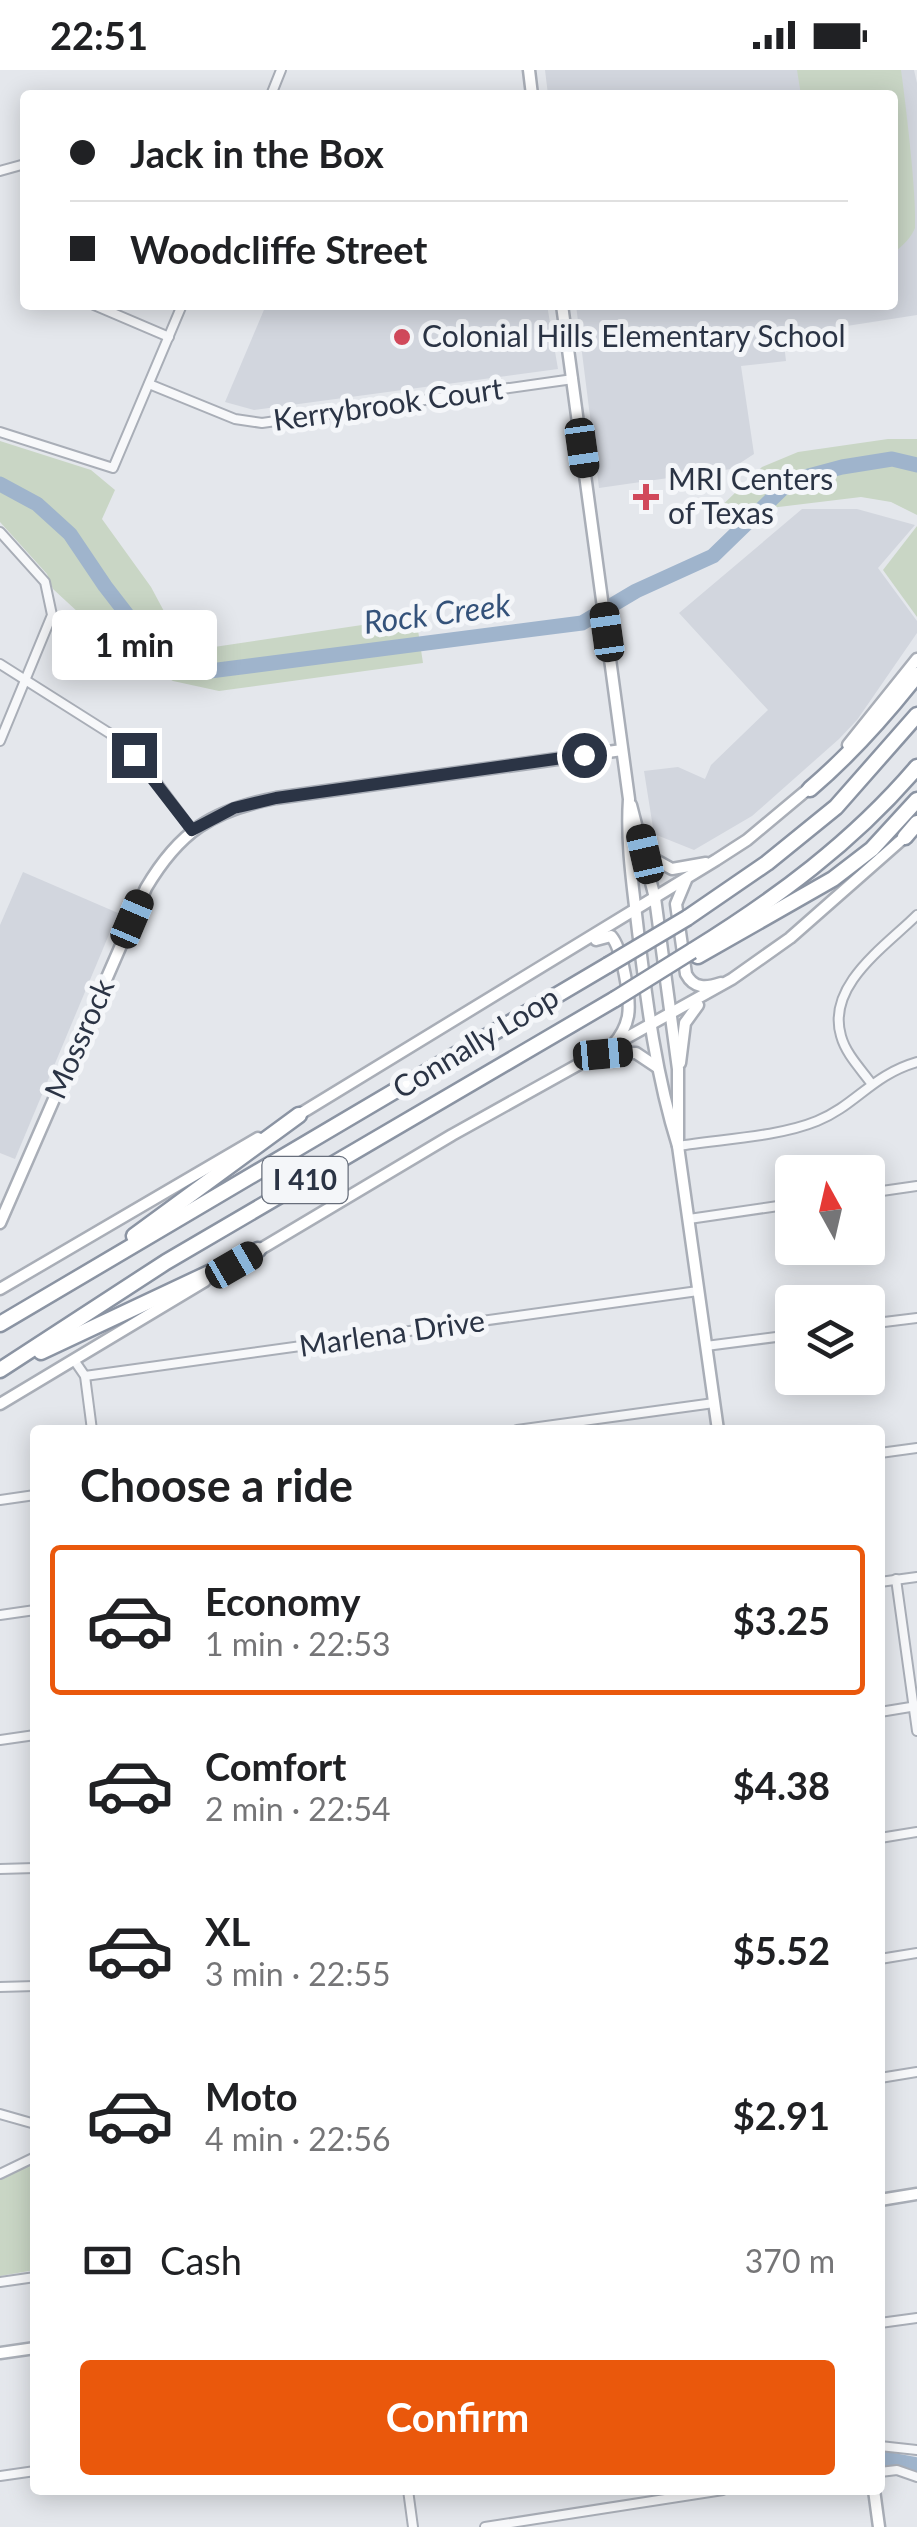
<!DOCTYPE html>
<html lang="en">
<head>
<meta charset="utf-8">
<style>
	:root { --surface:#fff; --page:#f6f6f6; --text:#202124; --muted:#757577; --line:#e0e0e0; --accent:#ea580c }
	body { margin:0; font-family:Lato,sans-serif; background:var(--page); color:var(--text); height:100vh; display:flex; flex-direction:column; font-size:38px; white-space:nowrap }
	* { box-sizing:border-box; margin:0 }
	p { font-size:32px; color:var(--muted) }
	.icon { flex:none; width:55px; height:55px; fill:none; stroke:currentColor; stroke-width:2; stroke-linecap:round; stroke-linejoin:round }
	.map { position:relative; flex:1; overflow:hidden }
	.sheet { position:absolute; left:30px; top:1355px; width:855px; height:1070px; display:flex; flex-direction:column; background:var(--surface); border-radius:10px; box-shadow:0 5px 25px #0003 }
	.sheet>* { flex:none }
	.guide { position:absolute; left:20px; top:20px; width:878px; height:220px; border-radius:10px; box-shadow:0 5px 25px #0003; display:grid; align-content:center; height:220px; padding:0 50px; background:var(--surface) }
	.needle { width:65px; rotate:352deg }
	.fabs { position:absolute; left:775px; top:1085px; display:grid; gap:20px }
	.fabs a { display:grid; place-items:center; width:110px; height:110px; border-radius:10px; background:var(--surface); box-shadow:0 5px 25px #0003; font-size:50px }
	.end { position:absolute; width:45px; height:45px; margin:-22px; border:12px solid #2b3445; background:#fff; box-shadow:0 0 0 5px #fff }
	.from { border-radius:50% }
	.bubble { position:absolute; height:70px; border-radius:10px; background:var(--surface); box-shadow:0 5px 25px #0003; font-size:32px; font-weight:700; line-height:70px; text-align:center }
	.car { position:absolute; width:30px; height:60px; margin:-30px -15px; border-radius:12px; box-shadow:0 0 8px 2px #0007; background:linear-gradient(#222 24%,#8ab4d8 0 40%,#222 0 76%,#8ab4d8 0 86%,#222 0) }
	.guide b { display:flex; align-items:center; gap:35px; height:95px; font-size:38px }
	.guide b+b { border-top:2px solid var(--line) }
	.guide i { width:25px; height:25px; background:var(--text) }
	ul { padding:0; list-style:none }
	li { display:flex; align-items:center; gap:30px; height:150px; margin:0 20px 15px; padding:0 30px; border:5px solid transparent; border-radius:10px }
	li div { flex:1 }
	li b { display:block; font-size:38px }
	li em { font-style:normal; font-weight:700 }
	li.on { border-color:var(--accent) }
	li>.icon { width:90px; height:90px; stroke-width:1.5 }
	h2 { padding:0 50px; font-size:45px; line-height:120px }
	.pay { display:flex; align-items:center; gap:25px; height:110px; padding:0 50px; font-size:38px }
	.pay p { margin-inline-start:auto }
	.cta { display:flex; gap:20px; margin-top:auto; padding:20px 50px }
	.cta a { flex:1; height:115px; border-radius:10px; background:var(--accent); color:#fff; font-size:40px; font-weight:700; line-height:115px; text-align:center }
	.status { display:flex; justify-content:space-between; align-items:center; height:70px; padding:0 50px; background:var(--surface); direction:ltr }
	.status svg { height:28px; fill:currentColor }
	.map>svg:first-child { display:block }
	.built { fill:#d2d6de }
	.green { fill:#c9d6c5 }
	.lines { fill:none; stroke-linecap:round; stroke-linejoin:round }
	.river { stroke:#9fb4cc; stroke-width:15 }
	.street-casing { stroke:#a9aeb7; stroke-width:12 }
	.secondary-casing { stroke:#a9aeb7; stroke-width:15 }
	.highway-casing { stroke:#8b94a3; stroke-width:19 }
	.street { stroke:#f7f8fa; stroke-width:8 }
	.secondary { stroke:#fff; stroke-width:10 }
	.highway { stroke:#fff; stroke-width:14 }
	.highway-bridge-casing { stroke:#8b94a3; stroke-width:19; stroke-linecap:butt }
	.highway-bridge { stroke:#fff; stroke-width:14 }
	.route { stroke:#2b3445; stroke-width:12 }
	.poi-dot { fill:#d1495b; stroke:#f4f6f9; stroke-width:4 }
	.labels { text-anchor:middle; stroke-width:10; stroke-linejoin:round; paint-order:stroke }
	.shield { fill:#f4f6f9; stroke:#676e7b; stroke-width:2.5 }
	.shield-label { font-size:28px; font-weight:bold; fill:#2b3445 }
	.poi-label { font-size:30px; fill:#2b3445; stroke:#f4f6f9; text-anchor:start }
	.street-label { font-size:30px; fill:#2b3445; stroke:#f4f6f9 }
	.water-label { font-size:32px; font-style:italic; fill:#34527a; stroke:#f4f6f9 }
</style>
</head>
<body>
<div class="status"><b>22:51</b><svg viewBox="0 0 49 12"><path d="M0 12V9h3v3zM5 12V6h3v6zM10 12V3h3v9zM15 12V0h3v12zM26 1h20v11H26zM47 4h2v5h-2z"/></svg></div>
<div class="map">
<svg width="917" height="2457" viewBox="0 0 917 2457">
	<rect width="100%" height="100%" fill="#e4e7ec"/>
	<g class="built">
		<path d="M545 0H914L917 13V245L783 266 786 291 741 296 754 384 731 399 599 418 576 235H892V25H548Z"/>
		<path d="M266 235H547L558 299 254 340 225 332Z"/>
		<path d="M802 439H857L915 455 878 498 917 551V563L857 650 839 669 752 746 694 780 654 764 644 701 678 697 705 709 711 695 768 640 679 543Z"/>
		<path d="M23 802 118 843 15 1089 0 1083V855Z"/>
	</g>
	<g class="green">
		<path d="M797 0H901C906 36 917 127 915 158 911 168 903 175 895 182L892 25H801Z"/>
		<path d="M888 369H917V445L891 432 861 427 712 445 762 397 798 382Z"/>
		<path d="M0 371 91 400 115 420 102 449 151 517 181 573 214 577 416 547 423 593 219 621 173 611 119 580 53 519 47 504 0 452Z"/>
		<path d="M917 456V547L883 500Z"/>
		<path d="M35 2092V2200L0 2206V2110Z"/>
	</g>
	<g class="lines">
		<g class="river">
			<path d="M0 414 37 434 70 464 105 516 166 595 210 601 582 553 636 521 713 486 783 418 801 408 842 397 892 389 917 395"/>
			<path d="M886 2389 917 2395"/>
		</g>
		<defs>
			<g id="street">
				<path d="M271 25 281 0"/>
				<path d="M0 101 25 94"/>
				<path d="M94 235 169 267"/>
				<path d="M149 314 235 349 262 353 573 309"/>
				<path d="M0 362 113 398 182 235"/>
				<path d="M0 462 45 512 52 545 0 671"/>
				<path d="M0 594 117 668 146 698 192 760"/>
				<path d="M871 1013C860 998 846 984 841 966 826 915 886 876 917 845"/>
				<path d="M678 1076C721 1069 778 1067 817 1051 856 1035 872 1005 917 992"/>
				<path d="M868 1123 917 1116"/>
				<path d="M689 1149 792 1134"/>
				<path d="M868 1254 917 1248"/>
				<path d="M706 1276 792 1265"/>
				<path d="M74 1290 85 1306 92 1360"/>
				<path d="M85 1306 698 1221"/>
				<path d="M517 1360 714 1333"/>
				<path d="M880 1383 917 1378"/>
				<path d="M0 1430 35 1425"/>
				<path d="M896 1509 917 1661"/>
				<path d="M880 1512 917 1507"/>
				<path d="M0 1545 35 1540"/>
				<path d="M880 1642 917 1636"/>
				<path d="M0 1670 35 1665"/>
				<path d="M880 1768 917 1762"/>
				<path d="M0 1799 35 1798"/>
				<path d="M880 1889 917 1883"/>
				<path d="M0 1917 35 1916"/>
				<path d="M880 2008 917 2002"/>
				<path d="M0 2044 35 2054"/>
				<path d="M0 2104 35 2087"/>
				<path d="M0 2212 35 2207"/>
				<path d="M880 2253 917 2248"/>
				<path d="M880 2376 917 2380"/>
				<path d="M880 2402 897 2400 917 2407"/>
				<path d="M0 2406 35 2401"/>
				<path d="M408 2420 413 2457"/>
				<path d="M485 2457 723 2420"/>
			</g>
			<g id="secondary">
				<path d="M529 0 532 25"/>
				<path d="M562 235 629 729C626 774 633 817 638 861 647 934 656 1006 678 1076"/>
				<path d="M848 675 917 589"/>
				<path d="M631 735 655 828 678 999V1076L718 1360"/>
				<path d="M645 784 672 799 706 793"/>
				<path d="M686 810 676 834 686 904C694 919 706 918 721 913"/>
				<path d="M596 870 611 866C622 878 631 929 628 946 626 957 620 967 613 975"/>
				<path d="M609 983H636L657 997"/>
				<path d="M680 993 685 953 698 935"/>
				<path d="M295 1047 716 790 747 770 814 714"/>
				<path d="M0 1153 146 818C179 762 212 740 276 728L622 680"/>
				<path d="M254 1183 452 1065 732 909 790 868 907 765"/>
				<path d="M0 1219 258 1068"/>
				<path d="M0 1334 205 1211"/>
				<path d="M880 2130 917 2124"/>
				<path d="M0 2283 35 2278"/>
				<path d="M874 2420 879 2457"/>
			</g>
			<g id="highway">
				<path d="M810 719C851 684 884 647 917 605"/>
				<path d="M905 767 917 753"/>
				<path d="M687 848 767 793 836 737 917 645"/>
				<path d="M692 881C776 829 853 772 917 697"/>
				<path d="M698 886 833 809 872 779 917 730"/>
				<path d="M134 1166 299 1045"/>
				<path d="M0 1254 608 895"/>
				<path d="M41 1282 258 1180"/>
				<path d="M0 1300 166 1192 615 929"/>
			</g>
		</defs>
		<use href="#street" class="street-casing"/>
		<use href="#secondary" class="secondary-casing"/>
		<use href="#highway" class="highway-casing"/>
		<use href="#street" class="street"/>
		<use href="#secondary" class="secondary"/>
		<use href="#highway" class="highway"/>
		<defs>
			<g id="highway-bridge">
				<path d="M608 895 687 848"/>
				<path d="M615 929 692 881"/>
			</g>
		</defs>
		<use href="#highway-bridge" class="highway-bridge-casing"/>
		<use href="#highway-bridge" class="highway-bridge"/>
	</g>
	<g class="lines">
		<path class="route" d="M134 685 192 760 234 738 276 728 584 685"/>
	</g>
	<g class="poi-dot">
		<circle cx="402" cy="267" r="10"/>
		<path d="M641 412h10v10h10v10h-10v10h-10v-10h-10v-10h10z"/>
	</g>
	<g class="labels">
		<rect class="shield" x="262.5" y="1087" width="85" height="46" rx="8"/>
		<g class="shield-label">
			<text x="305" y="1120">I 410</text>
		</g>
		<g class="poi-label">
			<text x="422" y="277">Colonial Hills Elementary School</text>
			<text x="668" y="420">MRI Centers<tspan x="668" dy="34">of Texas</tspan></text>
		</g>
		<g class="street-label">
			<text transform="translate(388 335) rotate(-8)" y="10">Kerrybrook Court</text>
			<text transform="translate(80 969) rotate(-66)" y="10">Mossrock</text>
			<text transform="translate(476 973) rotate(-31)" y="10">Connally Loop</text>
			<text transform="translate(392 1264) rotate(-8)" y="10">Marlena Drive</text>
		</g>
		<g class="water-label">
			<text transform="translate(437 544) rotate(-7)" y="11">Rock Creek</text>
		</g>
	</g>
</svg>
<div class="fabs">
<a><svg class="needle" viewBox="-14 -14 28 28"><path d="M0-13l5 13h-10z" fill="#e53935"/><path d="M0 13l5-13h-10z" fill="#757577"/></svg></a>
<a><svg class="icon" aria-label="layers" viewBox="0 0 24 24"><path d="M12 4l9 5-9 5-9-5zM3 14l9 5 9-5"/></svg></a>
</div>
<i class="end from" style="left:584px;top:685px"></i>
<i class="end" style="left:134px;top:685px"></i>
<div class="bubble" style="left:52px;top:540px;width:165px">1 min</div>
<i class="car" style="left:582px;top:378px;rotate:172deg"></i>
<i class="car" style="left:607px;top:562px;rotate:352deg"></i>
<i class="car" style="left:645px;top:784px;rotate:347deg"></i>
<i class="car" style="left:132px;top:849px;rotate:23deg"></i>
<i class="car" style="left:603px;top:984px;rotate:85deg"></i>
<i class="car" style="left:234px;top:1195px;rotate:60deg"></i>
<div class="guide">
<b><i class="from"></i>Jack in the Box</b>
<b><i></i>Woodcliffe Street</b>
</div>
<section class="sheet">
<h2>Choose a ride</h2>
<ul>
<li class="on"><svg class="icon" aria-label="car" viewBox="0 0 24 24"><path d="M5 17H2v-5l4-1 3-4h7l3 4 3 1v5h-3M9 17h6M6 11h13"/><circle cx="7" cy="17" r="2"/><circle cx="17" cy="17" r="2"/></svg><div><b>Economy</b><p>1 min · 22:53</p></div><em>$3.25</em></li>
<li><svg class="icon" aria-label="car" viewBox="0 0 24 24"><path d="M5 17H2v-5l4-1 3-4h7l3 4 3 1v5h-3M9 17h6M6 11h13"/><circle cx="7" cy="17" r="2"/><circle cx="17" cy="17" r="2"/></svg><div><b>Comfort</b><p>2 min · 22:54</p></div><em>$4.38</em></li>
<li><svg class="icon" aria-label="car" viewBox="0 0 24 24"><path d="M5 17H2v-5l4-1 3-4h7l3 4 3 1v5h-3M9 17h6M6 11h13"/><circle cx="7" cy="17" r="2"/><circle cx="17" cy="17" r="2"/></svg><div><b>XL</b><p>3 min · 22:55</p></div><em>$5.52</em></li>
<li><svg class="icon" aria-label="car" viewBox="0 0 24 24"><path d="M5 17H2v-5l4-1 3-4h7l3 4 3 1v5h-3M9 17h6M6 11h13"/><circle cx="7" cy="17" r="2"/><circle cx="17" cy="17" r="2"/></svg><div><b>Moto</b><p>4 min · 22:56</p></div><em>$2.91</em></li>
</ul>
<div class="pay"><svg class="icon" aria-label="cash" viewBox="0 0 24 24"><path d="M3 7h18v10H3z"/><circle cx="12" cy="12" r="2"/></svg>Cash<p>370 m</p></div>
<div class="cta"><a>Confirm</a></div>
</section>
</div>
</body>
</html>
